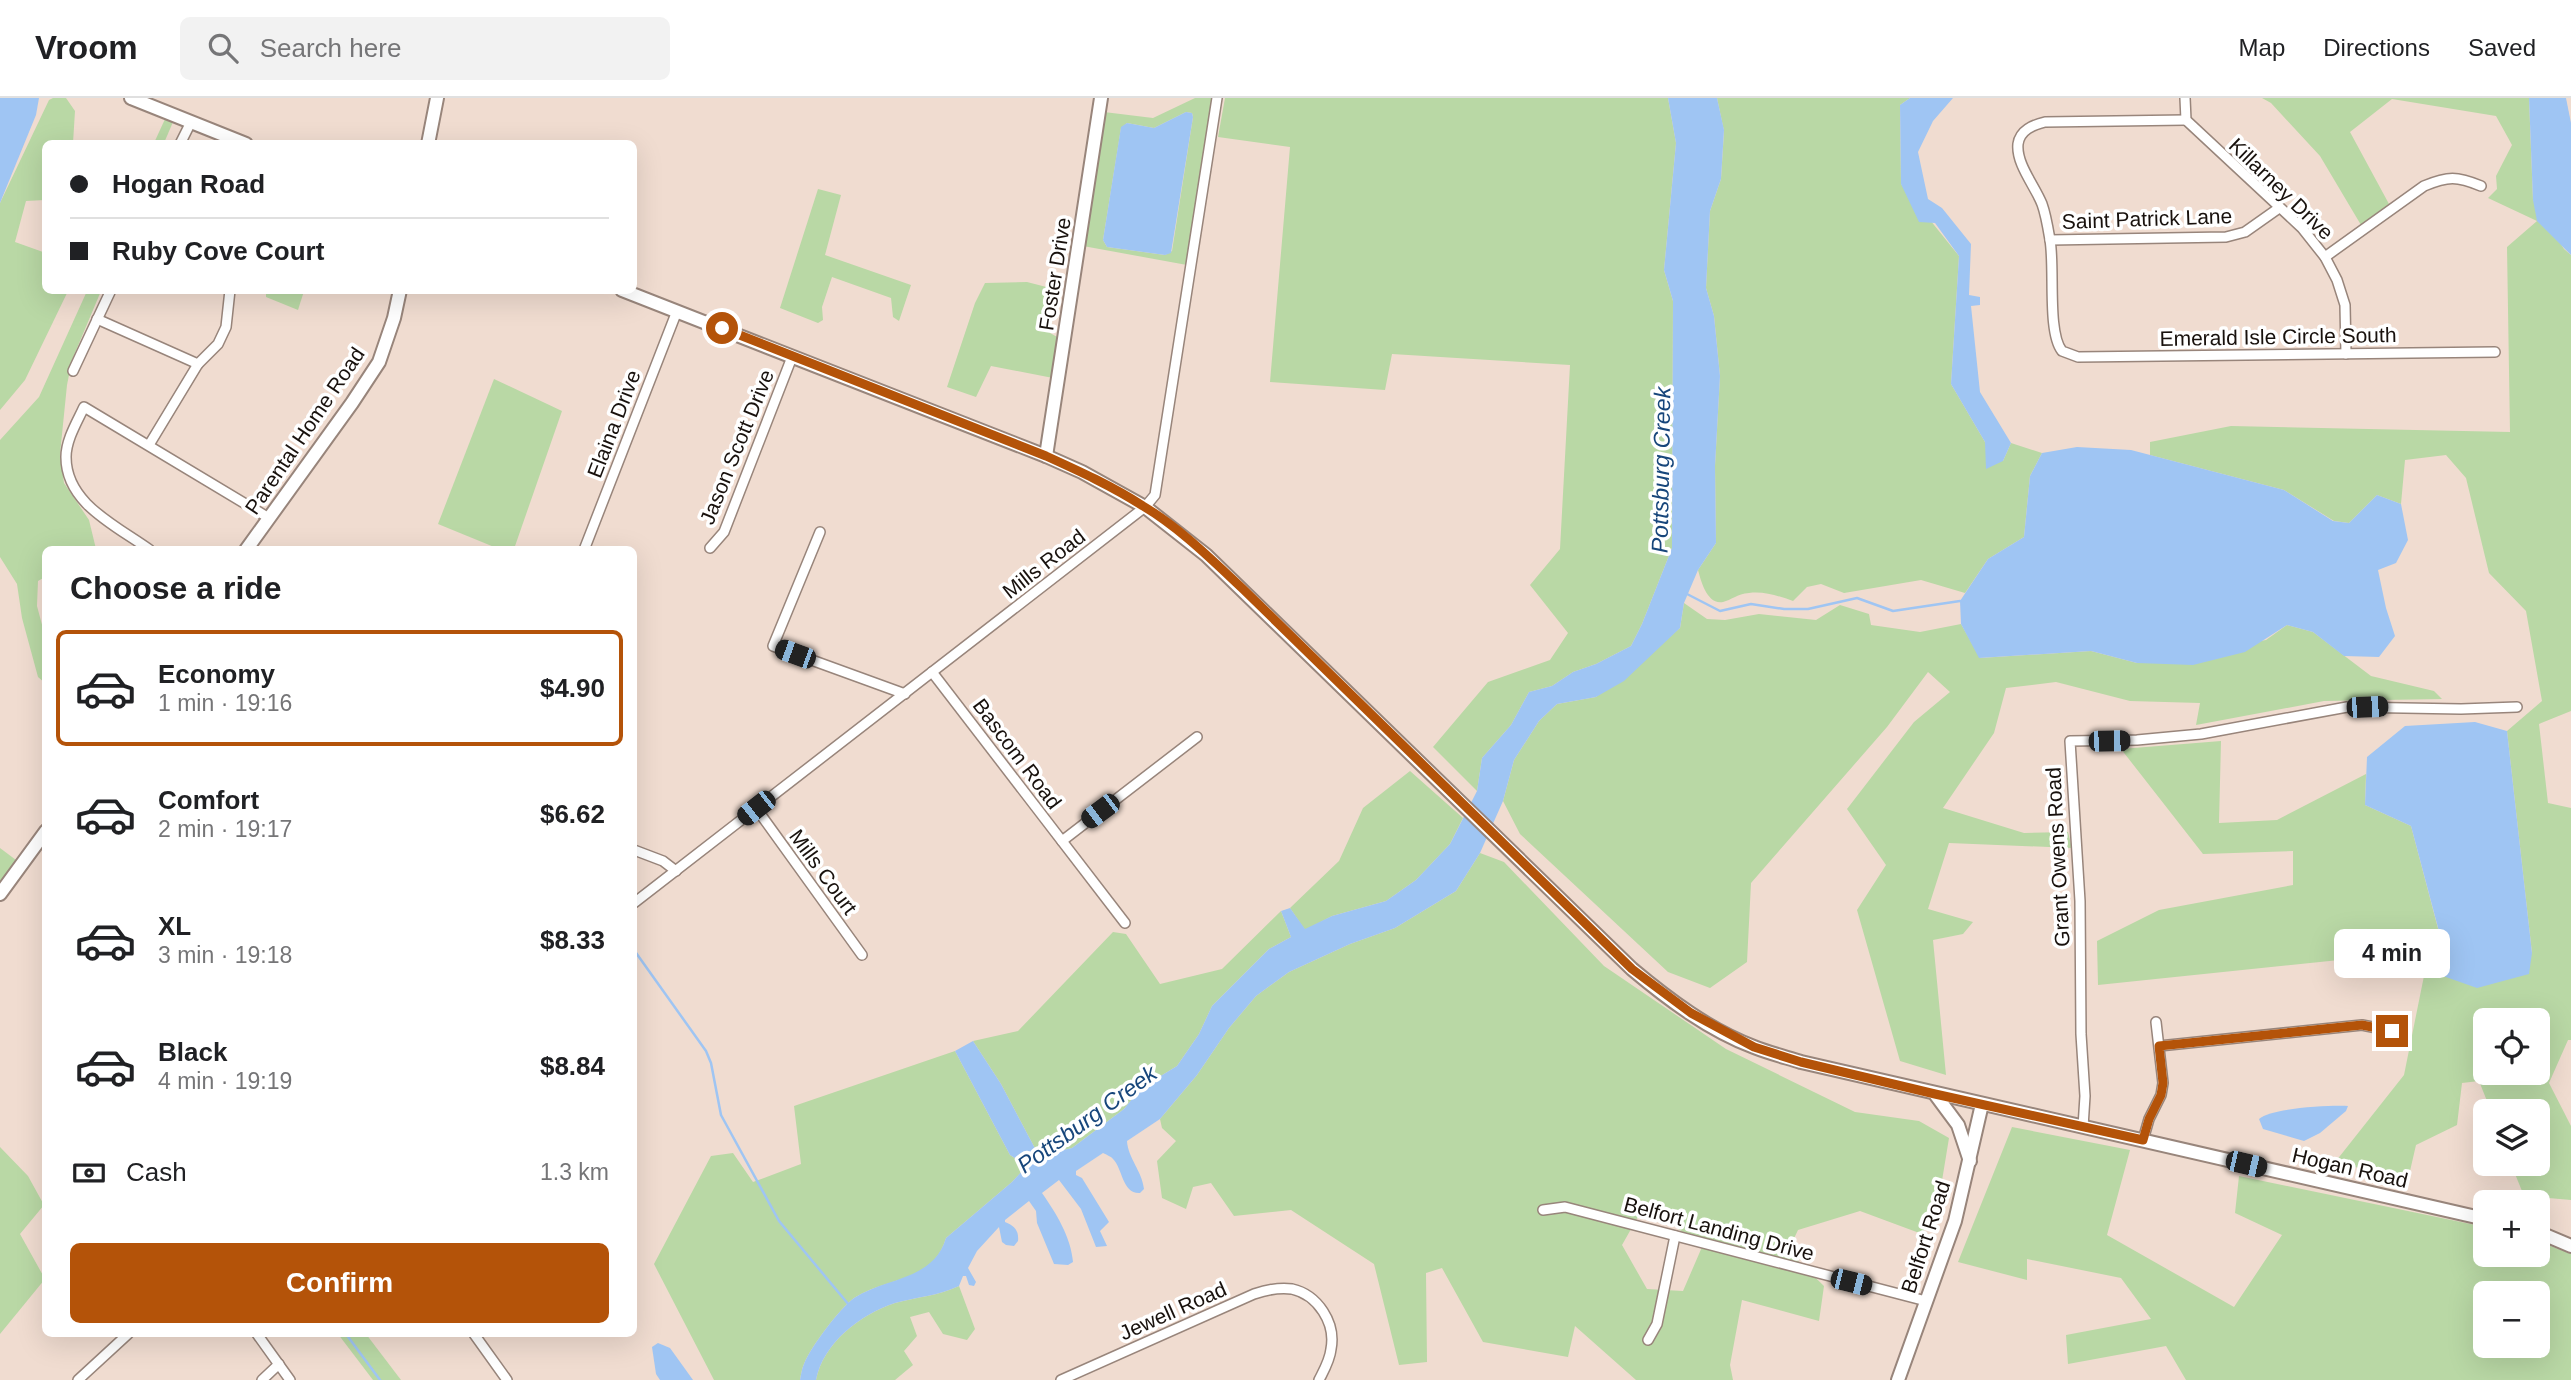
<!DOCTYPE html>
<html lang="en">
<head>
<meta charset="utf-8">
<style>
	:root { --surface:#fff; --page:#f2f2f2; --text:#202124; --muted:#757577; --line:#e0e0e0; --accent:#b45309 }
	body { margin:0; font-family:Helvetica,sans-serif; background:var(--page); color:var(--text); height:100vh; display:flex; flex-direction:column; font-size:26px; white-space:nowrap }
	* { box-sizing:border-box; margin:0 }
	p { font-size:23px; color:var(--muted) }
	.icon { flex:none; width:38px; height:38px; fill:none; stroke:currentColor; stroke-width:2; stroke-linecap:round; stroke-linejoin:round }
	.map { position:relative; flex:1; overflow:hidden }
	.details { position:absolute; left:42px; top:448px; width:595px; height:791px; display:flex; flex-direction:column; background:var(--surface); border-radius:10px; box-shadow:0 7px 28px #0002 }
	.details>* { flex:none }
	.top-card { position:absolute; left:42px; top:42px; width:595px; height:154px; border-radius:10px; box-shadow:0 7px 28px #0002; display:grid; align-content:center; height:154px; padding:0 28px; background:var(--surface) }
	.tools { position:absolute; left:2473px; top:910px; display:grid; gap:14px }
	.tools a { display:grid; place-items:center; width:77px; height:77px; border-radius:10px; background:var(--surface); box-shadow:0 7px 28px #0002; font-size:35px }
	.end { position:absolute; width:32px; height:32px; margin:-16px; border:9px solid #b45309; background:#fff; box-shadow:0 0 0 4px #fff }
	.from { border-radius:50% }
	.bubble { position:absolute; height:49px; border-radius:10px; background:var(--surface); box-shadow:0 7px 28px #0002; font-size:23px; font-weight:700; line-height:49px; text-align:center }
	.car { position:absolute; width:21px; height:42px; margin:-21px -10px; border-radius:9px; box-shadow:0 0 5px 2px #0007; background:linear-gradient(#222 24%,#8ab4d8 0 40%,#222 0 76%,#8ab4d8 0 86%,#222 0) }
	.top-card b { display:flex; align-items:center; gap:24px; height:66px; font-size:26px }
	.top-card b+b { border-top:2px solid var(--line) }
	.top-card i { width:18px; height:18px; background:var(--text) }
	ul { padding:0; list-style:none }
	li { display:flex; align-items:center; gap:21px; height:116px; margin:0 14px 10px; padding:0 14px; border:4px solid transparent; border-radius:10px }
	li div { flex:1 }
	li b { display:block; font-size:26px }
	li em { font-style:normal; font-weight:700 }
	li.current { border-color:var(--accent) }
	li>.icon { width:63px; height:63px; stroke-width:1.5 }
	h2 { padding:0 28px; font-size:32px; line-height:84px }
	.pay { display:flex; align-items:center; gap:18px; height:77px; padding:0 28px; font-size:26px }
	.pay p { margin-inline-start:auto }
	.button { display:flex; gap:14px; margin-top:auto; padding:14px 28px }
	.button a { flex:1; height:80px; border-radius:10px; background:var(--accent); color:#fff; font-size:28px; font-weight:700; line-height:80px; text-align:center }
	header { display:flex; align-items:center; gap:42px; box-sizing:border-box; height:98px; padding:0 35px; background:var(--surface); border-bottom:2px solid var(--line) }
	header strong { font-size:33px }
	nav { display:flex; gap:38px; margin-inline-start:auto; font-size:24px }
	.search { width:490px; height:63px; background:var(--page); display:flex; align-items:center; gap:18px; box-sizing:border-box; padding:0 24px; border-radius:10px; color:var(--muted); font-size:26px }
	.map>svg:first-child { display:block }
	.green { fill:#b9d8a5; fill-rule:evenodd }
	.water { fill:#9fc5f3 }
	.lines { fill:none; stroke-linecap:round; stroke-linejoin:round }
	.stream { stroke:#9fc5f3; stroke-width:2.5 }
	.street-casing { stroke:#98857b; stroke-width:12 }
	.secondary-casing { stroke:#98857b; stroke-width:16 }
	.street { stroke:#fff; stroke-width:9 }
	.secondary { stroke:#fff; stroke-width:12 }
	.route { stroke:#b45309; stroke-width:9 }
	.labels { text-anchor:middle; stroke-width:7; stroke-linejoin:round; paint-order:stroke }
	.street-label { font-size:21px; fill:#18110d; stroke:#fff }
	.water-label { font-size:23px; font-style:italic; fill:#17467b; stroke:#fff }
</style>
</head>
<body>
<header>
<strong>Vroom</strong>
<div class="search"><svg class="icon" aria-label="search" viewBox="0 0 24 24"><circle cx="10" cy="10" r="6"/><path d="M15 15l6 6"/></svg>Search here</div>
<nav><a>Map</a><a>Directions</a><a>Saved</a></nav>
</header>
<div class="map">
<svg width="2571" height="1282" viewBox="0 0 2571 1282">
	<rect width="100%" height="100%" fill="#f0dcd0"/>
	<g class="green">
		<path d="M53 0H66L75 13 73 45 46 46 45 102 26 103 15 144 43 154 45 152 46 192 68 193 25 282 0 312V105L49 2Z"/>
		<path d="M1195 0H1212L1187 167 1083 148 1104 14 1153 20ZM1186 14 1192 15 1193 19 1172 153 1165 157 1107 149 1103 142 1121 30 1127 25 1154 30Z"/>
		<path d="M1225 0H1668L1676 45 1664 172 1673 203 1672 450 1642 526 1631 548 1596 566 1573 574 1552 588 1529 594 1511 627 1482 660 1477 693 1433 649 1488 584 1550 562 1568 535 1530 487 1560 451 1570 267 1392 256 1385 292 1270 284 1290 49 1218 39Z"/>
		<path d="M1717 0H1910L1900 7 1901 86 1959 158 1951 286 1985 344 2003 363 2011 345 2042 355 2030 378 2024 439 1988 461 1965 495 1921 482 1844 495 1821 486 1807 489 1793 503C1779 498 1764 493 1749 495 1737 496 1731 502 1723 504 1707 507 1701 483 1698 472L1716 445 1715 368 1720 278 1714 218 1706 190 1710 113 1721 81 1724 33Z"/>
		<path d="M2262 0H2529L2533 102 2564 151 2571 157V613L2539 626 2548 705 2571 710V942H2568L2549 985 2571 1028V1102L2524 1098 2511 1066H2538V1013H2491L2479 983 2462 985 2457 1027 2416 1047 2410 1073 2387 1079 2336 1063 2404 977 2427 863 2407 855 2098 887 2097 843 2159 812 2293 787V753L2203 756 2121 651 2221 643 2219 725 2277 722 2366 676 2365 707 2411 728 2445 857 2443 878 2532 855 2507 633 2542 603 2526 513 2489 475 2466 380 2446 357 2405 362 2401 406 2377 397 2349 425 2334 423 2284 392 2150 357V344L2231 328 2510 334 2507 149 2537 123 2488 100 2497 91 2496 78 2512 47 2496 18 2392 1 2350 34 2389 106 2361 127 2320 58 2271 5ZM2485 922H2538V975H2485Z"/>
		<path d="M165 21 173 24 164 45H154Z"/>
		<path d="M818 91 841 97 825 157 911 187 899 223 893 219 891 200 832 179 822 209 823 222 818 225 780 210Z"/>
		<path d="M1027 184 1058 192 1050 235 1059 240 1053 280 991 268 976 299 947 289 975 205 985 185Z"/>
		<path d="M87 193H101L72 262 67 287 60 356 64 385 89 422 96 451 46 452 45 479 38 483 37 508 45 538V585L38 579 22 520 17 486 0 459V342L39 299Z"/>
		<path d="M266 193V192L304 193 298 212 266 199Z"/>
		<path d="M494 281 562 313 514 451H499L438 426Z"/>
		<path d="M1684 505 1707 521 1725 522 1759 516 1816 522 1840 507 1869 516 1871 527 1920 534 1961 526 1980 560 2091 553 2137 565 2266 542 2287 527 2313 534 2371 578 2434 593 2442 601 2324 603 2196 627 2200 605 2130 603 2056 584 2006 590 1994 635 1943 710 2024 735 2068 734 2072 750 1949 745 1928 811 1973 824 1963 836 1933 842 1946 977 1900 963 1857 812 1886 767 1847 711 1914 624 1950 594 1928 574 1887 629 1751 785 1747 864 1710 890 1668 874 1520 736 1503 703 1514 662 1539 623 1557 606 1596 599 1680 530Z"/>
		<path d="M1410 673 1463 720 1450 746 1416 782 1386 803 1332 818 1305 832 1290 810 1339 763 1363 710Z"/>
		<path d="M0 750 16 762 0 786Z"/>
		<path d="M1480 755 1504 764 1604 868 1726 951 1855 1014 1919 1023 1949 1040 1939 1101 1922 1136 1860 1113 1798 1132 1788 1153 1824 1188 1819 1223 1742 1202 1730 1267 1733 1282H1636L1575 1228 1568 1259 1483 1244 1442 1170 1426 1175 1427 1264 1399 1267 1374 1166 1291 1112 1234 1118 1211 1085 1193 1089 1186 1111 1162 1100 1157 1063 1176 1043 1162 1030 1160 1021 1197 977 1229 930 1256 898 1289 874 1350 846 1395 830 1456 793ZM1639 1117 1667 1122 1702 1149 1683 1193 1647 1191 1622 1147Z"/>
		<path d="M1281 813 1291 839 1269 851 1212 908 1199 936 1177 968 1141 990 1124 1011 1072 1050 1039 1058 1001 986 973 943 1018 933 1113 834 1126 836 1160 886 1222 871Z"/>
		<path d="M955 953 1010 1057 1023 1065V1072L1012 1084 946 1140C933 1185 886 1179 854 1200 840 1210 810 1250 804 1266 802 1270 801 1277 800 1282H714L654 1166 711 1058 733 1055 753 1084 801 1066 794 1008Z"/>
		<path d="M2012 1029 2130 1052 2107 1137 2234 1209 2282 1137 2235 1115 2239 1078 2485 1129V1157H2538V1143L2571 1156V1282H2186L2166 1248 2068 1266 2066 1237 2151 1221 2121 1180 2027 1161V1182L1958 1164ZM2485 1195H2538V1248H2485Z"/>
		<path d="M0 1049 28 1078 44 1107 20 1136 45 1181 0 1236Z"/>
		<path d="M959 1188 975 1231 967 1242 943 1236 929 1214 910 1219 917 1238 904 1253 913 1267 895 1282H816C823 1245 861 1216 895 1205 917 1199 938 1198 959 1188Z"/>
		<path d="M338 1236H366L401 1282H373Z"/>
	</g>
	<g class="water">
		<path d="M0 0H39L36 17 0 105Z"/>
		<path d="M1668 0H1717L1724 32 1721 81 1710 113 1706 190 1714 218 1720 278 1715 368 1716 445 1698 472 1684 505 1680 530 1624 583 1596 599 1557 606 1539 623 1514 662 1503 703 1480 755 1456 793 1395 830 1350 846 1289 874 1256 898 1229 930 1197 977 1160 1021 1127 1043C1128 1060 1142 1073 1144 1091L1140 1095C1122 1096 1123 1071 1113 1061 1112 1059 1105 1056 1103 1055L1076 1073V1077L1082 1080 1109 1124 1100 1133 1107 1148 1096 1149 1081 1111 1059 1082 1042 1095C1056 1115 1071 1139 1073 1164L1068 1167 1054 1166 1037 1125 1036 1113 1029 1103 1005 1122V1124C1015 1128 1019 1133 1018 1143L1014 1148 1006 1147 1002 1144 999 1129 977 1153 968 1170 976 1184 974 1188 969 1187 966 1178H963L959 1188C938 1198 917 1199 895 1205 861 1216 823 1245 816 1282H800C801 1277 802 1270 804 1266 810 1250 840 1210 854 1200 886 1179 933 1183 946 1140L1012 1084 1023 1072V1065L1010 1057 955 953 973 943 1001 986 1039 1058 1072 1050 1124 1011 1141 990 1177 968 1199 936 1212 908 1269 851 1291 839 1281 813 1290 810 1305 831 1332 818 1386 803 1416 782 1450 746 1477 693 1482 660 1511 627 1529 594 1552 588 1573 574 1596 566 1631 548 1642 526 1672 450 1673 203 1664 172 1676 45Z"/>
		<path d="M1910 0H1953L1933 23 1918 54 1928 101 1942 110 1971 146 1969 197 1980 199V207L1971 208 1980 294 2011 345 2003 363 1986 371 1985 344 1951 286 1959 158 1935 125 1919 124 1901 86 1900 7Z"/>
		<path d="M2529 0H2566L2571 25V157L2537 123 2533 102Z"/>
		<path d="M1186 14 1192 15 1193 19 1171 155 1165 157 1107 149 1103 142 1121 29 1127 25 1154 30Z"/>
		<path d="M2077 349 2131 352 2284 392 2333 423 2349 425 2377 397 2401 406 2408 442 2396 465 2378 472 2386 510 2395 538 2379 559 2344 558 2313 534 2287 527 2245 554 2193 567 2137 565 2091 553 1979 560 1961 526 1960 503 1988 461 2024 439 2030 378 2042 355Z"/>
		<path d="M2475 624 2507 633 2532 855 2529 876 2477 890 2443 878 2445 856 2411 728 2365 707 2367 659 2405 628Z"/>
		<path d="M2348 1008 2346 1013 2320 1035 2304 1043 2263 1031 2259 1021C2272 1010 2329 1007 2348 1008Z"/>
		<path d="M658 1245 670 1250 693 1282H660L656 1276 652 1249Z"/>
	</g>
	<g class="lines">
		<g class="stream">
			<path d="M1687 496 1720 513 1751 506 1784 511H1808L1857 500 1893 513 1960 503"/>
			<path d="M634 852 706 953 711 965 721 1017 779 1123 849 1207"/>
			<path d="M346 1236 380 1282"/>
		</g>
		<defs>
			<g id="street">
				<path d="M2185 0 2186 22 2302 130 2325 159 2337 182 2345 207 2346 256"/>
				<path d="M2186 22 2045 24C2033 27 2020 32 2018 46 2016 66 2035 88 2042 106 2046 117 2048 130 2050 142 2055 170 2047 234 2062 253L2078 259 2495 254"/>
				<path d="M180 46 191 24"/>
				<path d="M2050 142 2226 139 2245 134 2279 110"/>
				<path d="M2325 159 2424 88C2448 78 2457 78 2481 88"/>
				<path d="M97 221 198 266"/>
				<path d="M73 273 111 192"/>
				<path d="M149 347 198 266 218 246 226 229 230 192"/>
				<path d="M820 434 773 548 905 596"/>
				<path d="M710 450 724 434 792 259"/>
				<path d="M150 452C117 428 66 406 66 359 66 342 77 324 84 309L269 420"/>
				<path d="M584 452 677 213"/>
				<path d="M932 574 1125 825"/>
				<path d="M756 710 862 857"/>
				<path d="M1062 743 1197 639"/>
				<path d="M634 752 663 763 676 773"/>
				<path d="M634 805 1145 409 1155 397 1217 0"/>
				<path d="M2159 948 2362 927 2392 933"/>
				<path d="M2083 1029 2085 998 2081 936 2080 803 2070 643 2137 642 2201 636 2347 609 2461 611 2517 609"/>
				<path d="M2143 1042 2149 1021 2161 997 2163 985 2156 924"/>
				<path d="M1543 1112 1565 1109 1926 1203"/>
				<path d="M257 1236 290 1282"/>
				<path d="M474 1236 507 1282"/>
				<path d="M1648 1242 1657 1226 1675 1138"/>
				<path d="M78 1282 128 1236"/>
				<path d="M262 1282 279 1266"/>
				<path d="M1061 1282 1254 1196C1266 1192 1279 1189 1292 1191 1318 1197 1336 1225 1331 1251 1330 1262 1324 1272 1319 1282"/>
			</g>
			<g id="secondary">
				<path d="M131 0 246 46"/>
				<path d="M428 46 437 0"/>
				<path d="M622 192 1046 358 1082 374 1145 409 1206 457 1632 871C1669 902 1709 932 1754 949 1769 955 1785 959 1801 964L2485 1121"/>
				<path d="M1046 358 1101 0"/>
				<path d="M246 452 352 305 379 264 394 220 400 192"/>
				<path d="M0 796 46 733"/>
				<path d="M1935 996 1958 1027 1970 1063"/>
				<path d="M2538 1134 2571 1148"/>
				<path d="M1898 1282 1955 1123 1982 1006"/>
			</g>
		</defs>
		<use href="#street" class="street-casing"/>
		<use href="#secondary" class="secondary-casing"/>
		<use href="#street" class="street"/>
		<use href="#secondary" class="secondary"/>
	</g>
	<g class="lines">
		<path class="route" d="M722 230 1046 358C1079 373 1112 388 1143 408 1180 430 1212 462 1243 491L1632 871 1691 915 1754 949 1801 964 1935 996 2143 1042 2149 1021 2161 997 2163 985 2159 948 2362 927 2392 933"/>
	</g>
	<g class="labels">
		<g class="street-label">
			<text transform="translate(2281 91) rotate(44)" y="7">Killarney Drive</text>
			<text transform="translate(2147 121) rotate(-2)" y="7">Saint Patrick Lane</text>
			<text transform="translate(1055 176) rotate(-81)" y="7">Foster Drive</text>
			<text transform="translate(2278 239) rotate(-1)" y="7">Emerald Isle Circle South</text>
			<text transform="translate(614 326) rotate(-69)" y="7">Elaina Drive</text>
			<text transform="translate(305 333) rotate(-56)" y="7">Parental Home Road</text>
			<text transform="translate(737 349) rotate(-68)" y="7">Jason Scott Drive</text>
			<text transform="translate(1044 466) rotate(-38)" y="7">Mills Road</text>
			<text transform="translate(1017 656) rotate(53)" y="7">Bascom Road</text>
			<text transform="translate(2058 759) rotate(-93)" y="7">Grant Owens Road</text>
			<text transform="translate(823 774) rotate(54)" y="7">Mills Court</text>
			<text transform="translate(2350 1070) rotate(13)" y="7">Hogan Road</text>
			<text transform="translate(1719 1131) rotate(15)" y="7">Belfort Landing Drive</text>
			<text transform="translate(1926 1139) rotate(-72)" y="7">Belfort Road</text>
			<text transform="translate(1173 1213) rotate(-24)" y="7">Jewell Road</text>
		</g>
		<g class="water-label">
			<text transform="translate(1661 372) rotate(-89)" y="8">Pottsburg Creek</text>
			<text transform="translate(1087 1021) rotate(-36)" y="8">Pottsburg Creek</text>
		</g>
	</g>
</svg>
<div class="tools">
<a><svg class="icon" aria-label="locate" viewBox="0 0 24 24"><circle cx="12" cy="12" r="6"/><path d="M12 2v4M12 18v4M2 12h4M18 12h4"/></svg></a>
<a><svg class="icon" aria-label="layers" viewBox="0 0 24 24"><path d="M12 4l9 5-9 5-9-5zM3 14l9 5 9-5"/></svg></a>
<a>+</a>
<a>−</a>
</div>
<i class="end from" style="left:722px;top:230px"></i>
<i class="end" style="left:2392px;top:933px"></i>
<div class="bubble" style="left:2334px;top:831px;width:116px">4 min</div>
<i class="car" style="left:795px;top:556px;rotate:290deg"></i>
<i class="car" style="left:2367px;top:609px;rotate:88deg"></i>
<i class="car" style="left:2109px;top:643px;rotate:89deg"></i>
<i class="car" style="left:756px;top:710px;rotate:232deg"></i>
<i class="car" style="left:1100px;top:713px;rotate:233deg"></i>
<i class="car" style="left:2246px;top:1066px;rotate:103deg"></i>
<i class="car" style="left:1851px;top:1184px;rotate:104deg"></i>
<div class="top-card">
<b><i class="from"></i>Hogan Road</b>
<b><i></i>Ruby Cove Court</b>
</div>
<section class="details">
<h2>Choose a ride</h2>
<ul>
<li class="current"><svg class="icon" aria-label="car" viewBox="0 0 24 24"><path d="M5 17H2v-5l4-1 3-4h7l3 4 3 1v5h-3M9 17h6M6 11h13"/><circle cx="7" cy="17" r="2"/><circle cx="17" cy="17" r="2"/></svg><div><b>Economy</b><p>1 min · 19:16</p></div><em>$4.90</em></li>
<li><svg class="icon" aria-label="car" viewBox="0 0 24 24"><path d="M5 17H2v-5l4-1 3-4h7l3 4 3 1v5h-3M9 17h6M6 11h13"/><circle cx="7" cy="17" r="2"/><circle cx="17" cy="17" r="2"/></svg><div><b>Comfort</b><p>2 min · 19:17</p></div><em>$6.62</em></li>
<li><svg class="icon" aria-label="car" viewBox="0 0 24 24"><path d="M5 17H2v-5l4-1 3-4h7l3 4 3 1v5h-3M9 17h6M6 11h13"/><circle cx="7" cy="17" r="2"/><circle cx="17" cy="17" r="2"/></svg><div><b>XL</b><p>3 min · 19:18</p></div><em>$8.33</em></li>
<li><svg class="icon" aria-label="car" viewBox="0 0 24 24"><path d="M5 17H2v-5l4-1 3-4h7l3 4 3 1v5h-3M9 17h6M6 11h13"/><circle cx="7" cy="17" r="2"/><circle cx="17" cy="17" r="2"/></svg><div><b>Black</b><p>4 min · 19:19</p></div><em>$8.84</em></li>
</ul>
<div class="pay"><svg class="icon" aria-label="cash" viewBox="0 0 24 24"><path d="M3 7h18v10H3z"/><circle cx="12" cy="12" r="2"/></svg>Cash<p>1.3 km</p></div>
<div class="button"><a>Confirm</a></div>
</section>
</div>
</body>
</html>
